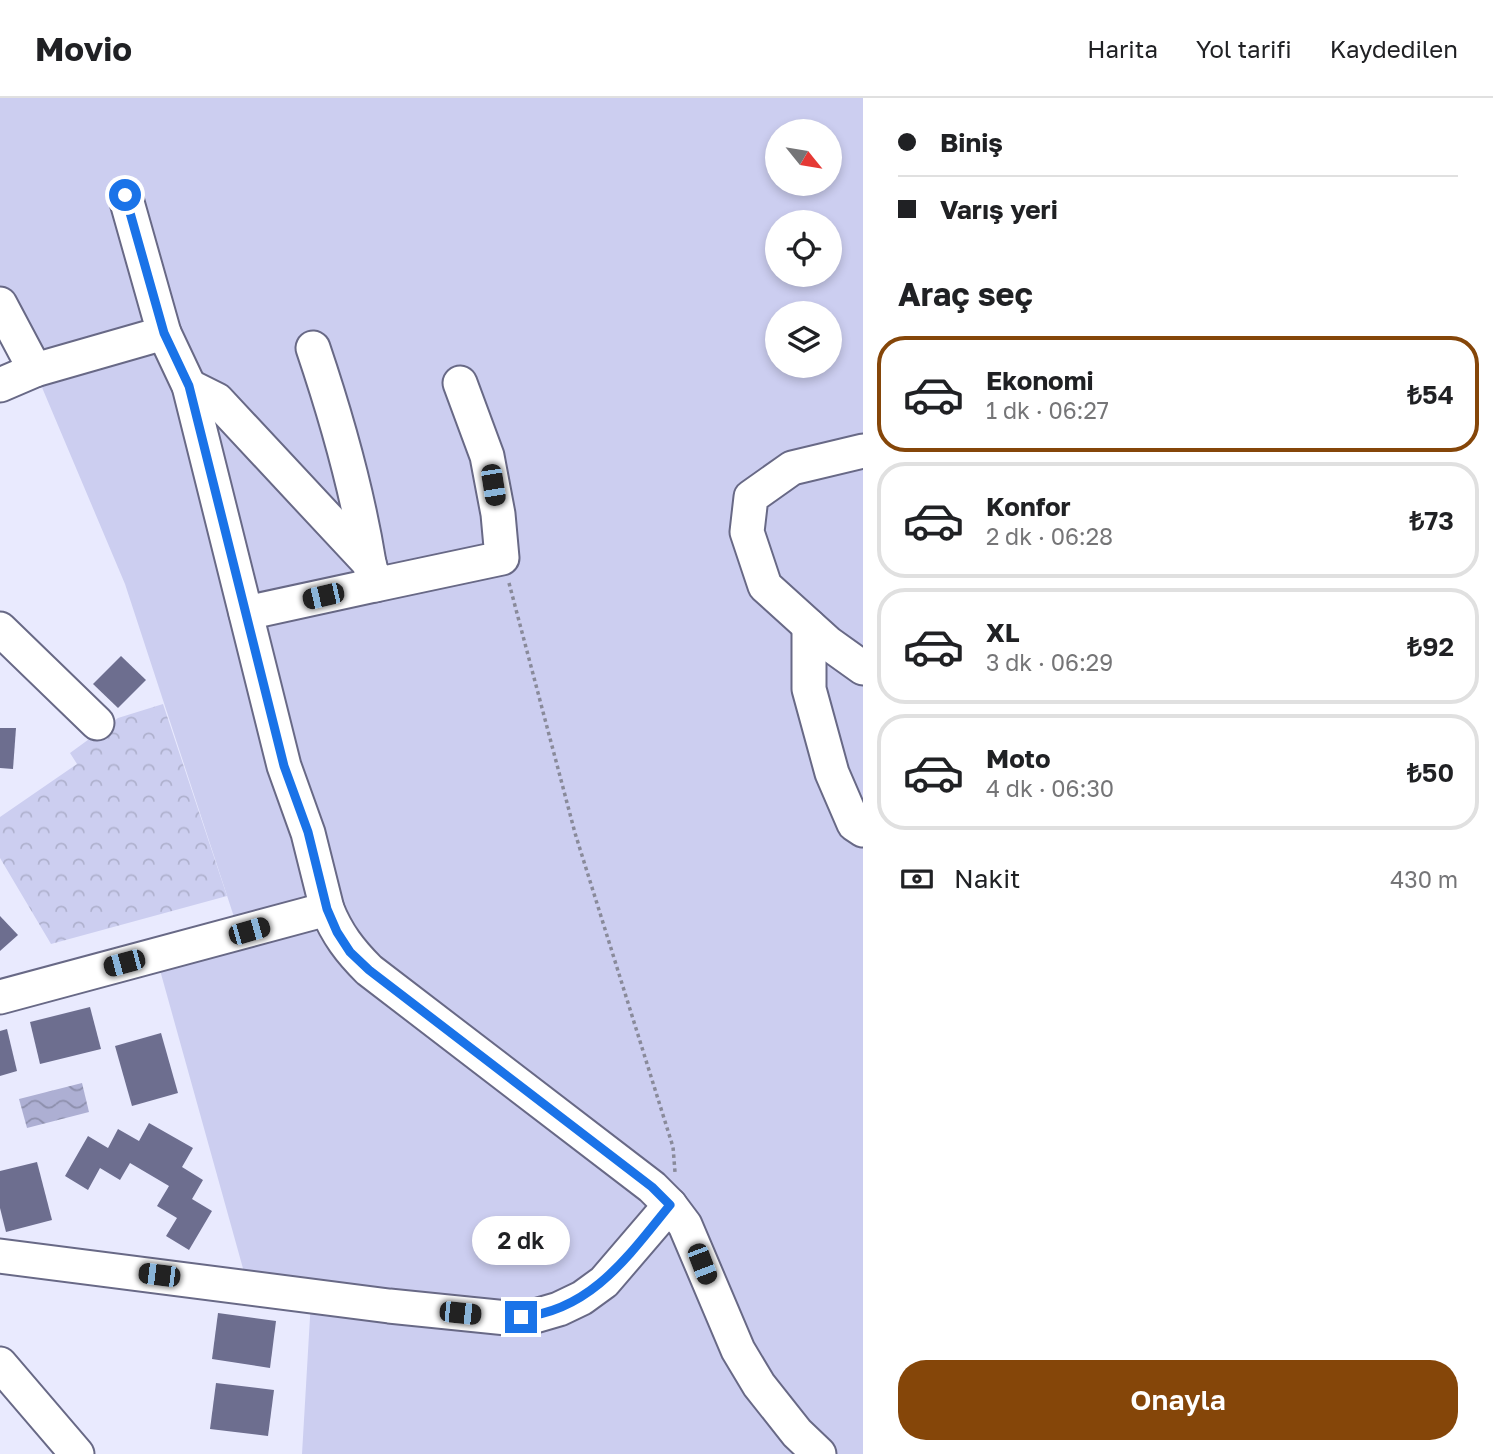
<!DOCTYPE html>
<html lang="tr">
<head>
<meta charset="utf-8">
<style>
	:root { --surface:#fff; --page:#f2f2f2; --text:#202124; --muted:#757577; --line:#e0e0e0; --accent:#854609 }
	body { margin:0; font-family:"Golos Text",sans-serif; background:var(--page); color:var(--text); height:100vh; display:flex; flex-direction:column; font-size:26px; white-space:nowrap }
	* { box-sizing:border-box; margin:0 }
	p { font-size:23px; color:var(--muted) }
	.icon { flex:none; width:38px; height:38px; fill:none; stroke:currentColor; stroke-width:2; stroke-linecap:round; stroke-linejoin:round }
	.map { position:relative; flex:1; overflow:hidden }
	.details { display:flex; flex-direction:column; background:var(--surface); width:630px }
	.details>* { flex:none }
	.banner { display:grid; align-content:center; height:154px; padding:0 35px; background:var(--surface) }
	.needle { width:46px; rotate:120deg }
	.controls { position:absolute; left:765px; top:21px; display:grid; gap:14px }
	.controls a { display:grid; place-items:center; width:77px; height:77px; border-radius:50%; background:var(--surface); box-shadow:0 4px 10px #0003; font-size:35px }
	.end { position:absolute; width:32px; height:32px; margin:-16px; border:9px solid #1a73e8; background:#fff; box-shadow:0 0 0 4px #fff }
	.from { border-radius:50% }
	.bubble { position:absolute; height:49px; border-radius:24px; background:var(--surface); box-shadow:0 4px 10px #0003; font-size:23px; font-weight:600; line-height:49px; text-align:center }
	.car { position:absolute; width:21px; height:42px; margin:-21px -10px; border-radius:9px; box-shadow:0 0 5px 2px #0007; background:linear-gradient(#222 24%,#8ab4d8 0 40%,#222 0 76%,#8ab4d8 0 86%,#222 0) }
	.banner b { display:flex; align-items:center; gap:24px; height:66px; font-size:26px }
	.banner b+b { border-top:2px solid var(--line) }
	.banner i { width:18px; height:18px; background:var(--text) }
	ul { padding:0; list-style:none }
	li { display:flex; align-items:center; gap:21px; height:116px; margin:0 14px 10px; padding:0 21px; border:4px solid var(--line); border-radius:28px }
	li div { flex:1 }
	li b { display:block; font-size:26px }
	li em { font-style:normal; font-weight:600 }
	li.current { border-color:var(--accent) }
	li>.icon { width:63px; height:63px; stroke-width:1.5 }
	h2 { padding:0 35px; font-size:32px; line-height:84px }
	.pay { display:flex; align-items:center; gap:18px; height:77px; padding:0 35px; font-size:26px }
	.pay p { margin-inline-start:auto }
	.cta { display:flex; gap:14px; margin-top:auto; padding:14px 35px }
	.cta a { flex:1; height:80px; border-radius:28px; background:var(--accent); color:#fff; font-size:28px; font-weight:600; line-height:80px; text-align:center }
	header { display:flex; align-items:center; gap:42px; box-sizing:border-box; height:98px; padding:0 35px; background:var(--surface); border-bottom:2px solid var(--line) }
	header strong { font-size:33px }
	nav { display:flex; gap:38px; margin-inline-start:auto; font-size:24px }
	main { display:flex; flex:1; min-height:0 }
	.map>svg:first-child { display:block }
	.grass { fill:#cccef0; fill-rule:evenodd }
	.park { fill:url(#park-crowns) }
	.water { fill:url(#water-waves) }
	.building { fill:#6d6e8f }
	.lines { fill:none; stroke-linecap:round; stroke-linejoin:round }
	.minor-casing { stroke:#686986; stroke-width:37 }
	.path { stroke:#898a9a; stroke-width:3.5; stroke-dasharray:3.5 3.5; stroke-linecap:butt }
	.minor { stroke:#fff; stroke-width:33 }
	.route { stroke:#1a73e8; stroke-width:9 }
</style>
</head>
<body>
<header>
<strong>Movio</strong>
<nav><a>Harita</a><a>Yol tarifi</a><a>Kaydedilen</a></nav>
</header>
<main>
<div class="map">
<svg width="863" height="1356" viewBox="0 0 863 1356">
	<defs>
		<pattern id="park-crowns" width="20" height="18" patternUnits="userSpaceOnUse" patternTransform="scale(1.75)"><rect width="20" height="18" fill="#cccef0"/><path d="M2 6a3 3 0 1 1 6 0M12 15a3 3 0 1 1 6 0" fill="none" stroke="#afb1ce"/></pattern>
		<pattern id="water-waves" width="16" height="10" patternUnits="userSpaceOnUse" patternTransform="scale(1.75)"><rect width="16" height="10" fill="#adafd3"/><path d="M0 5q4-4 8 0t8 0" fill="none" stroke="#8d8fac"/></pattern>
	</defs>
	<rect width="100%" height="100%" fill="#e9eafe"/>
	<path class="grass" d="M0 0H863V1356H302L312 1185 244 1174 153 847 235 822 125 486 30 261 0 209ZM777 33H830V86H777ZM777 124H830V177H777ZM777 215H830V268H777Z"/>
	<path class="park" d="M163 606 227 798 51 846 0 760V719L77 666 70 655 118 620Z"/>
	<path class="water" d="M82 985 89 1014 27 1030 19 1001Z"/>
	<g class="building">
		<path d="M121 558 146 582 118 610 93 586Z"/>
		<path d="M0 630H16L13 671 0 670Z"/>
		<path d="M0 818 18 837 0 853Z"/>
		<path d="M90 909 101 951 40 966 30 924Z"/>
		<path d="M7 931 17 973 0 978V933Z"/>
		<path d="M161 935 178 995 132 1008 115 948Z"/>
		<path d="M149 1025 193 1050 182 1069 203 1082 192 1101 212 1113 189 1152 166 1138 177 1120 157 1108 169 1088 130 1065 120 1082 100 1070 88 1092 65 1078 88 1038 108 1050 118 1031 139 1043Z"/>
		<path d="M37 1064 52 1122 6 1134 0 1110V1073Z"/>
		<path d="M218 1215 276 1223 270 1270 212 1261Z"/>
		<path d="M216 1285 274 1292 268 1338 210 1331Z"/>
	</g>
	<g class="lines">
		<defs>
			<g id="minor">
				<path d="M0 206 35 272 0 287"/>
				<path d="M313 250C337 321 357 391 369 465"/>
				<path d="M35 272 164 235 125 97"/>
				<path d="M189 288 217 302 369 465 375 487 502 460 498 416 487 358 460 285"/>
				<path d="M863 353 792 370 751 399 747 434 765 488 828 545 863 570"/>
				<path d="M246 515 375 487"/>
				<path d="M809 528V591L832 675 854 726 863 732"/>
				<path d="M0 531 97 625"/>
				<path d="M327 811C337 836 350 853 369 872L652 1089 670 1107 685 1127 738 1252 759 1287 797 1335 819 1356"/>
				<path d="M0 899 327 811 308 735 284 668 189 288 164 235"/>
				<path d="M0 1158 389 1208 507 1220 535 1218 559 1211 582 1200 604 1184 670 1107"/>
				<path d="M0 1266 77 1356"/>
			</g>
		</defs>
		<use href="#minor" class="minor-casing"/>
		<path class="path" d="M509 485 575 735 673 1049 675 1074"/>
		<use href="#minor" class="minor"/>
	</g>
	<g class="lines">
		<path class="route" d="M125 97 164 235 189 288 284 668 308 734 327 811 337 834 350 854 369 872 652 1089 670 1107C629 1157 591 1213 521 1219"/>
	</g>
</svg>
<div class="controls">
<a><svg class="needle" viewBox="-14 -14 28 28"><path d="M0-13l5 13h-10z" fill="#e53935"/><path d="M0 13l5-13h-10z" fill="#757577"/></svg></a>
<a><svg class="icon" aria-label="locate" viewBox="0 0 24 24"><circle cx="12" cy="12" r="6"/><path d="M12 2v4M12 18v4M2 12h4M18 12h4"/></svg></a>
<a><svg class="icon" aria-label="layers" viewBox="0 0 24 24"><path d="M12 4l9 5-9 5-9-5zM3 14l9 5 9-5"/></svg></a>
</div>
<i class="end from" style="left:125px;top:97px"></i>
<i class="end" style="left:521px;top:1219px"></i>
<div class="bubble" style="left:472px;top:1118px;width:98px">2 dk</div>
<i class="car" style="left:493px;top:387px;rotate:171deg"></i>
<i class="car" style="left:323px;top:498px;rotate:257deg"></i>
<i class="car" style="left:249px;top:833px;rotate:74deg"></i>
<i class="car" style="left:124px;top:865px;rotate:255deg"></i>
<i class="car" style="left:702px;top:1166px;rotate:159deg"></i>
<i class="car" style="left:159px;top:1177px;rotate:277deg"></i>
<i class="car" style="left:460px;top:1215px;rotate:96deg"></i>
</div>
<section class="details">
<div class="banner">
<b><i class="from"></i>Biniş</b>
<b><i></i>Varış yeri</b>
</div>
<h2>Araç seç</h2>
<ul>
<li class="current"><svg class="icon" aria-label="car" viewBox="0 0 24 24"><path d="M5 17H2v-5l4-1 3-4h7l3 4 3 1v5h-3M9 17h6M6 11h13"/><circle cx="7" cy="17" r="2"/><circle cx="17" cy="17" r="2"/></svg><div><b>Ekonomi</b><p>1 dk · 06:27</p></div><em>₺54</em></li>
<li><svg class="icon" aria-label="car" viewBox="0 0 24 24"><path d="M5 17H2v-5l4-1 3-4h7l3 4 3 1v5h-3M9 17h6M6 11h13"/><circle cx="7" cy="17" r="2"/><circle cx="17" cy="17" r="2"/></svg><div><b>Konfor</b><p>2 dk · 06:28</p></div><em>₺73</em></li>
<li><svg class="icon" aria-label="car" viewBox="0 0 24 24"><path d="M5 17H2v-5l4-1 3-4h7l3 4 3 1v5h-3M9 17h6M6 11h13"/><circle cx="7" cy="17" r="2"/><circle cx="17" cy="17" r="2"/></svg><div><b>XL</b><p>3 dk · 06:29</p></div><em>₺92</em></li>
<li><svg class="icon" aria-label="car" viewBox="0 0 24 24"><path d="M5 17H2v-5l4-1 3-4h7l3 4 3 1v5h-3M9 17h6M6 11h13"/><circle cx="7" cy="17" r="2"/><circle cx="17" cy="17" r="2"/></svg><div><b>Moto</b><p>4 dk · 06:30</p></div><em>₺50</em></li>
</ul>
<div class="pay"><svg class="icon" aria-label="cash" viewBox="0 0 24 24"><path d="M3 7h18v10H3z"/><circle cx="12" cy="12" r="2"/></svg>Nakit<p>430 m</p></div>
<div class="cta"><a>Onayla</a></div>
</section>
</main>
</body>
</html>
